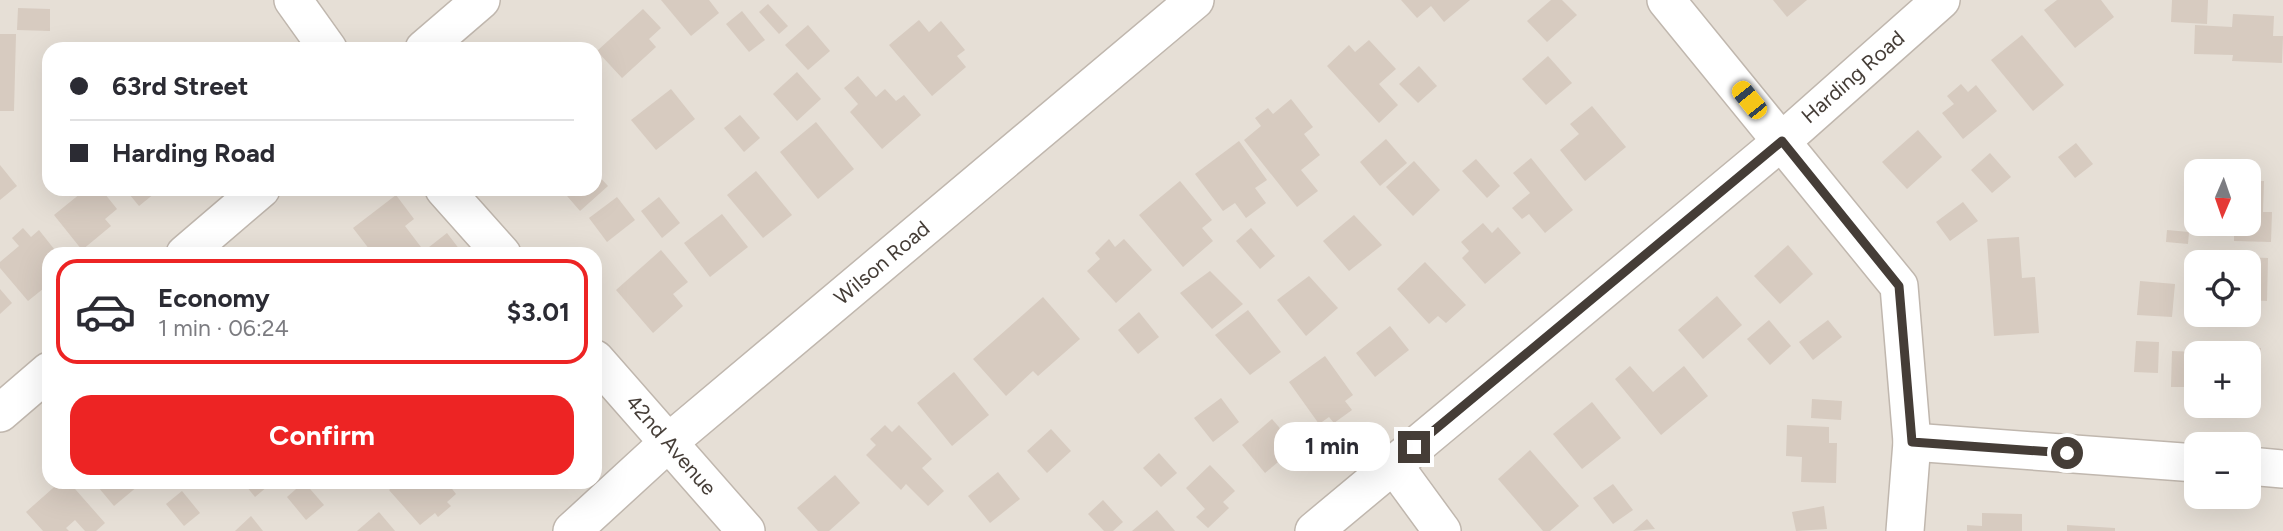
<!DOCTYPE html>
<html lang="en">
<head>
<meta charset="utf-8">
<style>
	:root { --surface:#fff; --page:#f7f7f7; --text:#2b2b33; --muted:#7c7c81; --line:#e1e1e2; --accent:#ed2424 }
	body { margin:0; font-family:Figtree,sans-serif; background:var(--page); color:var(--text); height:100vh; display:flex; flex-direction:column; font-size:26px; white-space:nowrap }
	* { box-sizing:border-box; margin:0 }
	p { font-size:23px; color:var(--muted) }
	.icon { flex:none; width:38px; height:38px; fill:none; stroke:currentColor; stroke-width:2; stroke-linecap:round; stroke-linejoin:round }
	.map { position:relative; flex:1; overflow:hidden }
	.details { position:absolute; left:42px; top:247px; width:560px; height:242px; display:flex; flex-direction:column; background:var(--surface); border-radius:21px; box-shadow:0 7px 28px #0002 }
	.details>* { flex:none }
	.top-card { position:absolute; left:42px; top:42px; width:560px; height:154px; border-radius:21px; box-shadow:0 7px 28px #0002; display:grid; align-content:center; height:154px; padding:0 28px; background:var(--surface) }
	.needle { width:46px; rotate:182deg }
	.buttons { position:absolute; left:2184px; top:159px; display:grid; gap:14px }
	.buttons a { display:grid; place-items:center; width:77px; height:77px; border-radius:14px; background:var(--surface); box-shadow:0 7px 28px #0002; font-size:35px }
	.end { position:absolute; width:32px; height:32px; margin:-16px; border:9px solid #453d37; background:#fff; box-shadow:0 0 0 4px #fff }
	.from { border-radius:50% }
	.bubble { position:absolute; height:49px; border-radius:21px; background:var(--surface); box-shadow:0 7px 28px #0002; font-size:23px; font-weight:700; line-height:49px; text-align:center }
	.car { position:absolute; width:21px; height:42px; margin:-21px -10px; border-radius:9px; box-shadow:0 0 5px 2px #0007; background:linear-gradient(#f5c518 24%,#345 0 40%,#f5c518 0 76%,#345 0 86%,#f5c518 0) }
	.top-card b { display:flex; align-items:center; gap:24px; height:66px; font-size:26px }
	.top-card b+b { border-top:2px solid var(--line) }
	.top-card i { width:18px; height:18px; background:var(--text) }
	ul { padding:12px 0 0; list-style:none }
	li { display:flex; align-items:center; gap:21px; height:105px; margin:0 14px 10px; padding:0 14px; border:4px solid transparent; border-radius:21px }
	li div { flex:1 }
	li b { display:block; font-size:26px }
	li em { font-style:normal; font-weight:700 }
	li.current { border-color:var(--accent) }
	li>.icon { width:63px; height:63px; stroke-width:1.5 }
	.button { display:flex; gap:14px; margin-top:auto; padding:14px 28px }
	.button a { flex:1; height:80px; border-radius:21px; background:var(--accent); color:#fff; font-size:28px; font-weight:700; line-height:80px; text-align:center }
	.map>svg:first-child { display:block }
	.residential { fill:#e6dfd6; fill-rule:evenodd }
	.building { fill:#d7cbc0 }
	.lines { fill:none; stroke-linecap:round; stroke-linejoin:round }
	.minor-casing { stroke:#c0b7ae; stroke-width:40 }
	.minor { stroke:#fff; stroke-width:37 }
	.route { stroke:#453d37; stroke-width:9 }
	.labels { text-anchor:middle; stroke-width:7; stroke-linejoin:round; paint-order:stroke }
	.street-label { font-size:21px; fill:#453d37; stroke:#fff }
</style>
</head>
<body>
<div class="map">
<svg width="2283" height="531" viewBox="0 0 2283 531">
	<rect width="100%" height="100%" fill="#f3eee7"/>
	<path class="residential" d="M0 0H2283V531H0ZM49 49H595V189H49ZM2196 172H2249V224H2196ZM49 254H595V481H49ZM2196 262H2249V315H2196ZM2196 354H2249V406H2196ZM2196 444H2249V497H2196Z"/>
	<g class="building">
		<path d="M661 0H709L719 13 691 36Z"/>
		<path d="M1401 0H1470L1444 22 1431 6 1417 18Z"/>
		<path d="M1551 0H1562L1577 15 1547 42 1527 21Z"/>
		<path d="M1773 0H1807L1787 17Z"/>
		<path d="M2057 0H2101L2114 17 2075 48 2044 10Z"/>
		<path d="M2172 0H2208L2207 24 2171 22Z"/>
		<path d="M768 4 788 26 779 34 759 12Z"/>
		<path d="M18 8 50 9V31L17 30Z"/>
		<path d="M643 9 661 28 649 39 656 47 622 78 597 51Z"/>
		<path d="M742 11 765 40 749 52 726 24Z"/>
		<path d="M2233 14 2274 16 2273 36H2283L2282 63 2232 61 2233 55 2194 54 2195 25 2232 27Z"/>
		<path d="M919 20 929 32 941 21 965 50 957 56 966 67 932 96 889 45Z"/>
		<path d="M808 25 830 51 808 70 785 45Z"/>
		<path d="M0 34H16L14 111H0Z"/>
		<path d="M2022 35 2064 85 2033 111 1991 60Z"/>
		<path d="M1369 40 1396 69 1379 84 1398 105 1379 123 1327 66 1349 45 1355 52Z"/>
		<path d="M1548 56 1572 83 1546 105 1522 79Z"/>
		<path d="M1419 66 1437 86 1418 103 1399 84Z"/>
		<path d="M797 72 821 99 797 121 773 94Z"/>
		<path d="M858 76 876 97 885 89 896 101 904 95 921 115 882 149 850 112 858 104 844 88Z"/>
		<path d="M1961 84 1968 92 1976 85 1997 111 1963 139 1942 113 1954 104 1947 96Z"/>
		<path d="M671 89 695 119 656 150 631 120Z"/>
		<path d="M1291 99 1313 127 1304 134 1320 155 1301 170 1318 191 1297 207 1244 140 1261 126 1255 118 1268 108 1273 114Z"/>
		<path d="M1592 106 1626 147 1585 181 1560 150 1579 134 1570 124Z"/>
		<path d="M740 115 760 138 744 152 724 128Z"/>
		<path d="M816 122 854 169 818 199 780 152Z"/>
		<path d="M1918 130 1942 157 1907 189 1882 162Z"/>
		<path d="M1386 139 1407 163 1380 186 1360 162Z"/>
		<path d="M1239 141 1267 180 1255 188 1266 203 1246 218 1235 203 1223 211 1195 174Z"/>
		<path d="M2076 143 2093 164 2075 178 2058 157Z"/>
		<path d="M1990 153 2011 177 1992 193 1971 170Z"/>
		<path d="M1531 158 1573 210 1545 233 1529 214 1522 219 1512 208 1530 193 1513 173Z"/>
		<path d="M1476 159 1500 186 1487 198 1462 171Z"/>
		<path d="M1414 161 1440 190 1413 216 1386 187Z"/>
		<path d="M0 165 17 186 0 200Z"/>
		<path d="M756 171 792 215 763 238 727 195Z"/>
		<path d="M595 172 608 186 580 211 561 189H595Z"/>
		<path d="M1180 181 1212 220 1202 228 1213 241 1183 267 1139 215Z"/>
		<path d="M2249 181H2264L2263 212H2272L2271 242 2234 241V231L2190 230 2192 187 2196 188V224H2249Z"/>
		<path d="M86 189H101L117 209 105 219 111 226 82 250 54 215Z"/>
		<path d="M125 189H160L139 206Z"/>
		<path d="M396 195 414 219 405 226 424 251 447 233 463 254H373L353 228Z"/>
		<path d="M617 197 635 220 607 242 589 218Z"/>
		<path d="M659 197 680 223 662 238 641 211Z"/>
		<path d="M1963 202 1978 221 1950 241 1936 222Z"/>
		<path d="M722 214 748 247 710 277 684 243Z"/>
		<path d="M1354 215 1382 245 1349 271 1323 241Z"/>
		<path d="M1483 223 1492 233 1498 227 1521 253 1485 284 1462 258 1469 251 1461 242Z"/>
		<path d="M23 228 31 237 39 230 58 254H49V284L28 301 0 268V262L19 246 12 238Z"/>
		<path d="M1251 228 1275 256 1260 269 1236 241Z"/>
		<path d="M2167 230 2189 232 2188 244 2166 242Z"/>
		<path d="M2019 237 2022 278 2035 277 2039 333 1994 336 1987 239Z"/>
		<path d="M1109 239 1115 247 1124 239 1152 270 1116 303 1087 271 1100 259 1095 253Z"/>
		<path d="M1788 245 1813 274 1780 304 1754 276Z"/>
		<path d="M661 250 688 282 673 294 683 306 653 333 616 290Z"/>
		<path d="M2200 255 2268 258 2267 301 2249 300V262H2199Z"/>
		<path d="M1425 262 1466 305 1446 323 1438 316 1429 324 1397 289Z"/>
		<path d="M1210 271 1243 304 1212 329 1180 293Z"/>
		<path d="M1309 276 1338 308 1306 336 1277 300Z"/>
		<path d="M2140 281 2175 284 2172 317 2137 315Z"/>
		<path d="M0 289 12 303 0 314Z"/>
		<path d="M1717 296 1742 325 1703 359 1678 330Z"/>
		<path d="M1043 297 1080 339 1038 376 1033 371 1006 396 973 359Z"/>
		<path d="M1248 310 1281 352 1250 375 1215 335Z"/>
		<path d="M1139 312 1159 337 1138 354 1118 330Z"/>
		<path d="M1769 320 1791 346 1770 365 1747 339Z"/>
		<path d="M1828 320 1842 337 1813 360 1799 342Z"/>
		<path d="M1390 326 1409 350 1375 377 1356 353Z"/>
		<path d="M2136 341 2159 342 2158 373 2134 372Z"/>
		<path d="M2237 347 2261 348 2259 395H2249V354H2237Z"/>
		<path d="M2172 351 2196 352V387H2171Z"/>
		<path d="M1325 356 1353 395 1345 401 1352 410 1334 423 1329 417 1319 424 1289 382Z"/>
		<path d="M1630 366 1653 392 1684 366 1708 396 1661 435 1615 379Z"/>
		<path d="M954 372 989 415 952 446 917 403Z"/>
		<path d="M1221 398 1239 422 1213 442 1194 418Z"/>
		<path d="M1812 399 1842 401 1841 420 1811 418Z"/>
		<path d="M1592 402 1621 438 1582 469 1553 434Z"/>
		<path d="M1272 419 1296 447 1265 473 1242 445Z"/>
		<path d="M885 425 892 432 899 425 932 459 922 468 944 491 928 506 906 484 901 490 866 455 876 445 870 439Z"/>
		<path d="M1787 425 1829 427V443H1837L1836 483 1801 482 1802 457 1786 456Z"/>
		<path d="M1051 429 1071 451 1047 473 1027 451Z"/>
		<path d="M1530 450 1579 506 1550 531H1543L1498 479Z"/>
		<path d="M1159 453 1177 473 1161 487 1143 468Z"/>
		<path d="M1210 465 1235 491 1223 502 1229 508 1208 528 1196 517 1205 509 1186 488Z"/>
		<path d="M998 472 1020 499 990 523 968 496Z"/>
		<path d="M835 475 860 503 829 531H818L797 508Z"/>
		<path d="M61 481H68L105 523 96 531H85L75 520 66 528 69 531H43L26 512Z"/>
		<path d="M93 481H144L114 506Z"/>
		<path d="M242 481H274L255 497Z"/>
		<path d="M400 481H446L456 494 447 502 451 506 438 517 435 513 420 525 389 490Z"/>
		<path d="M304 482 324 505 306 520 287 497Z"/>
		<path d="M1613 484 1633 510 1613 524 1593 498Z"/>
		<path d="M182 491 200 513 184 526 166 504Z"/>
		<path d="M1103 500 1123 522 1113 531H1104L1088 514Z"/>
		<path d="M1824 506 1827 529 1796 531 1792 512Z"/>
		<path d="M1157 510 1175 531H1132Z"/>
		<path d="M379 512 395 531H357Z"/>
		<path d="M1982 513 2022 514V531H1967V525L1982 526Z"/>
		<path d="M251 516 263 531H235Z"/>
		<path d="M1647 519 1655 529 1633 531Z"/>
		<path d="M2067 525 2115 528V531H2067Z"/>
	</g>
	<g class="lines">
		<defs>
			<g id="minor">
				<path d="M293 0 328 49"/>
				<path d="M1666 0 1899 286 1912 442 1905 531"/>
				<path d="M424 49 481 0"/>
				<path d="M444 189 502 254"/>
				<path d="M185 254 261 189"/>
				<path d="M595 359 746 531"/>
				<path d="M0 413 49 371"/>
				<path d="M1912 442 2196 463"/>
				<path d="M1393 464 1442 531"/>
				<path d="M2249 466 2283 469"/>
				<path d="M572 531 669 442 1195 0"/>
				<path d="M1314 531 1782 141 1941 0"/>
			</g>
		</defs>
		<use href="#minor" class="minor-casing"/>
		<use href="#minor" class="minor"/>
	</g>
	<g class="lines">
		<path class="route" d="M1414 447 1782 141 1899 286 1912 442 2067 453"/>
	</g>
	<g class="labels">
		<g class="street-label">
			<text transform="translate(1853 77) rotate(-41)" y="7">Harding Road</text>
			<text transform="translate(882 263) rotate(-40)" y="7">Wilson Road</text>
			<text transform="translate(671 445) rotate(49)" y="7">42nd Avenue</text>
		</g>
	</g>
</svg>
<div class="buttons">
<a><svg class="needle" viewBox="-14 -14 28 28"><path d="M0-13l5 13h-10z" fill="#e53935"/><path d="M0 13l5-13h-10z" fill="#7c7c81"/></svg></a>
<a><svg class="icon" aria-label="locate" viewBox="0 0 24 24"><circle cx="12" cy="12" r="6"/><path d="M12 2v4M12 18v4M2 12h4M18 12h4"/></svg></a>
<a>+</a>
<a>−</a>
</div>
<i class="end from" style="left:2067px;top:453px"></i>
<i class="end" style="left:1414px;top:447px"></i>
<div class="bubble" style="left:1274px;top:422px;width:116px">1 min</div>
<i class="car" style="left:1749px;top:100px;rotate:321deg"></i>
<div class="top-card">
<b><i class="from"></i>63rd Street</b>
<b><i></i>Harding Road</b>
</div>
<section class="details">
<ul>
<li class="current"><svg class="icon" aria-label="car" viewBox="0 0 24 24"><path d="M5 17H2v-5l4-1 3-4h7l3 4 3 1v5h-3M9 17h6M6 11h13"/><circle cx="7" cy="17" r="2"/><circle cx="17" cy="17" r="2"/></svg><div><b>Economy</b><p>1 min · 06:24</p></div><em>$3.01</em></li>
</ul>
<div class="button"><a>Confirm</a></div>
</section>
</div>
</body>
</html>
